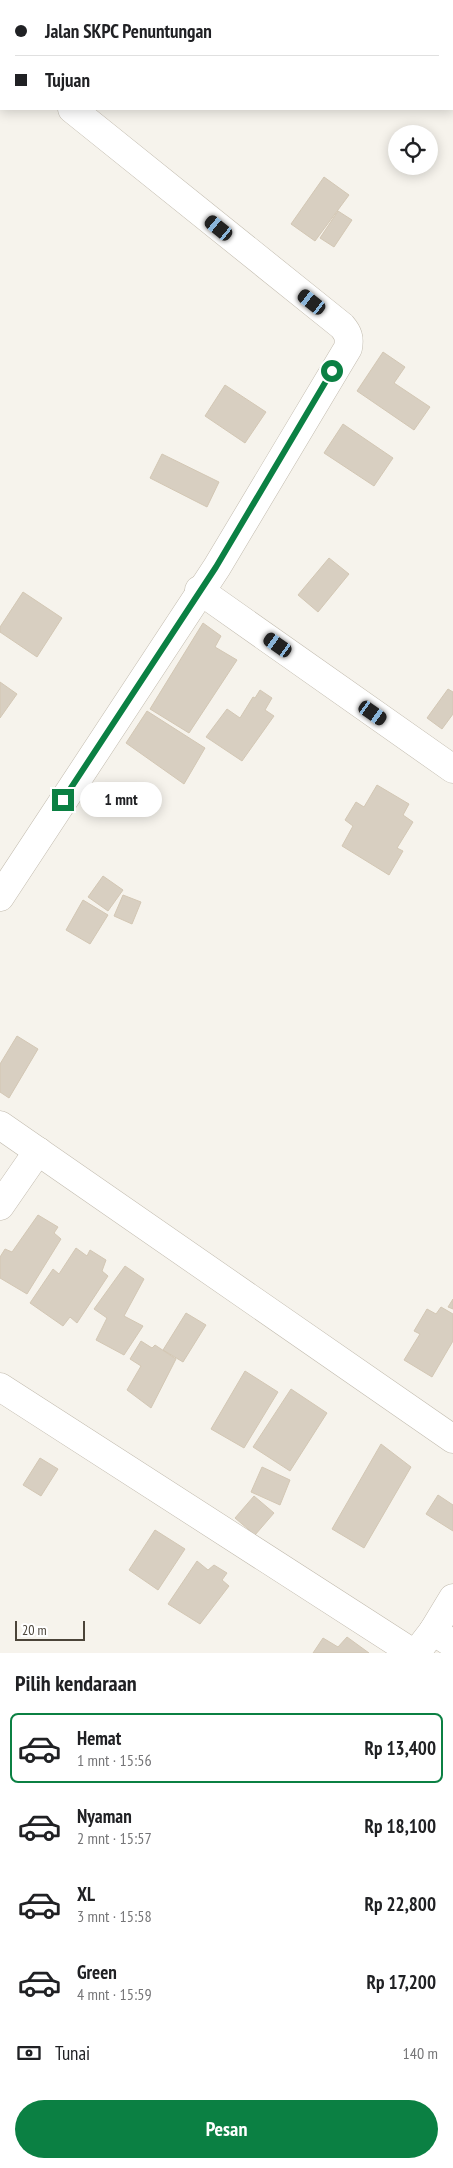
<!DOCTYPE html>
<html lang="id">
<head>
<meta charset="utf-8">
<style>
	:root { --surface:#fff; --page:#f2f2f2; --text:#202124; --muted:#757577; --line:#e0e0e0; --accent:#0b8043 }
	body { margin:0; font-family:"PT Sans Narrow",sans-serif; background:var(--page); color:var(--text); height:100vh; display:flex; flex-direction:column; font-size:19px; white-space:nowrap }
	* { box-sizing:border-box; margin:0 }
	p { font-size:16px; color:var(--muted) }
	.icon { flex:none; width:28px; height:28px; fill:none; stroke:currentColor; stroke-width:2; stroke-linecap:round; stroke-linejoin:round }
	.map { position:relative; height:1653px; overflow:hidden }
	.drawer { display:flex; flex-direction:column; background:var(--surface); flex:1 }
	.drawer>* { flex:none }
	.top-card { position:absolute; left:0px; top:0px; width:454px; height:110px; box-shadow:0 2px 12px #0003; display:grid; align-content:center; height:110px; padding:0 15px; background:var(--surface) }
	.fabs { position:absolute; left:388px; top:125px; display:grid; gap:10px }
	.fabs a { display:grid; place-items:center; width:50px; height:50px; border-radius:50%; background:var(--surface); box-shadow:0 2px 12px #0003; font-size:25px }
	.scale { position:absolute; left:15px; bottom:12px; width:70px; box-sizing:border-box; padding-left:5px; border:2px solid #4b4439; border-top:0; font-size:14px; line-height:18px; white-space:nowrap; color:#4b4439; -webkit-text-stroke:4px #fff; paint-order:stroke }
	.end { position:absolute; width:22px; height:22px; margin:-11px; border:6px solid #0b8043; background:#fff; box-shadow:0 0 0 2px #fff }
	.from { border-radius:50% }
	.bubble { position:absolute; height:35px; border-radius:18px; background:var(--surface); box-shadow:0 2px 12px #0003; font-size:16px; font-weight:700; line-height:35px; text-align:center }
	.car { position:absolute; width:15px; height:30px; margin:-15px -8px; border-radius:6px; box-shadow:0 0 4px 1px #0007; background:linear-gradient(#222 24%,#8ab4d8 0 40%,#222 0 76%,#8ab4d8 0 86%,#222 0) }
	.top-card b { display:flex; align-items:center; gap:18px; height:48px; font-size:19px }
	.top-card b+b { border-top:1px solid var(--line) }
	.top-card i { width:12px; height:12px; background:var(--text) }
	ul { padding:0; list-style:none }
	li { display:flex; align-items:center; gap:15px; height:70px; margin:0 10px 8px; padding:0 5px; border:2px solid transparent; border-radius:8px }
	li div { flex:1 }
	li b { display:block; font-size:19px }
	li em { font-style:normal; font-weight:700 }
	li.on { border-color:var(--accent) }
	li>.icon { width:45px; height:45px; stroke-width:1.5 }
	h2 { padding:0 15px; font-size:22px; line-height:60px }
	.pay { display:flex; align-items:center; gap:12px; height:55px; padding:0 15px; font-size:19px }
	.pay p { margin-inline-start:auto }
	.primary-button { display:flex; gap:10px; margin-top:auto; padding:10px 15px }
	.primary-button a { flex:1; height:58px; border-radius:30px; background:var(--accent); color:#fff; font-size:20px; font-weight:700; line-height:58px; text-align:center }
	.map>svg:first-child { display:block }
	.building { fill:#d8cfc1; stroke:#d3c7b4 }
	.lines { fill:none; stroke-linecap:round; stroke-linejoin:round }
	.minor-casing { stroke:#c2bbae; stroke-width:29 }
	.minor { stroke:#fff; stroke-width:28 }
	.route { stroke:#0b8043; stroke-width:6 }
</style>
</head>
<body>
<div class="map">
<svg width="453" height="1653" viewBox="0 0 453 1653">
	<rect width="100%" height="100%" fill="#f6f3ec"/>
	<g class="building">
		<path d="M324 177 349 195 315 241 291 224Z"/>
		<path d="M338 211 352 220 334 247 320 238Z"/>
		<path d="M383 352 405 367 394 383 430 407 414 430 357 391Z"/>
		<path d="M225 385 266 412 245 443 205 416Z"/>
		<path d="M343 424 393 458 374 486 324 453Z"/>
		<path d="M162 454 219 482 207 507 150 478Z"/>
		<path d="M329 558 349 574 318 612 298 595Z"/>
		<path d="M23 592 62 618 37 657 0 632V627Z"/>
		<path d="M203 623 221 636 215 647 237 660 189 733 150 709Z"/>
		<path d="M0 682 17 694 0 718Z"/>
		<path d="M448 689 453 692V714L442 729 427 718Z"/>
		<path d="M260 690 272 698 265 710 274 716 242 761 206 737 227 709 240 718 253 697 255 698Z"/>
		<path d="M147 711 205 748 184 784 126 743Z"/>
		<path d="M377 785 409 804 403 815 413 822 397 848 403 851 389 875 342 846 353 826 345 820 356 802 364 807Z"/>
		<path d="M103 876 123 890 108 911 88 897Z"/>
		<path d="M123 895 141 902 132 924 114 916Z"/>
		<path d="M83 900 108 915 90 944 66 930Z"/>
		<path d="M17 1036 38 1049 9 1098 0 1092V1064Z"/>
		<path d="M38 1215 58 1227 54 1233 61 1239 27 1294 0 1278V1257L5 1249 12 1252Z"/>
		<path d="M76 1248 87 1256 90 1250 106 1260 102 1271 108 1276 77 1323 70 1317 63 1326 30 1303 53 1269 59 1274Z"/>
		<path d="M125 1266 144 1279 124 1316 143 1326 124 1355 96 1340 107 1318 94 1309Z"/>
		<path d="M453 1299V1309L448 1307Z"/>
		<path d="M441 1307 453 1314V1341L432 1377 404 1360 420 1334 414 1331 427 1309 436 1314Z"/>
		<path d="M186 1313 206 1325 183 1362 163 1350Z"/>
		<path d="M141 1341 152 1348 155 1345 176 1359 151 1408 127 1390 141 1366 130 1359Z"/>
		<path d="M245 1371 278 1392 244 1448 211 1429Z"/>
		<path d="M291 1389 327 1413 290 1471 253 1447Z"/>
		<path d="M381 1444 411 1467 364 1548 332 1529Z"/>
		<path d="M40 1458 58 1469 41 1496 23 1485Z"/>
		<path d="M262 1467 290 1480 280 1505 251 1492Z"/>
		<path d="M438 1495 453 1505V1531L426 1514Z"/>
		<path d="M254 1496 274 1513 255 1535 235 1518Z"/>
		<path d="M155 1530 185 1549 158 1590 129 1570Z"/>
		<path d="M197 1561 208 1570 214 1565 227 1573 222 1580 229 1586 200 1624 168 1604Z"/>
		<path d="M347 1637 369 1653H313L323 1638 338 1647Z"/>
	</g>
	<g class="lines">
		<defs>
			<g id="minor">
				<path d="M0 48 1 49"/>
				<path d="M199 590 453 769"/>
				<path d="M0 897 217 567 348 348C350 338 348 333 342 326L72 109"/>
				<path d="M0 1125 453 1439"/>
				<path d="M0 1206 38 1151"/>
				<path d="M0 1387 413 1653"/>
				<path d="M433 1631 453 1644"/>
				<path d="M416 1653 433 1631 453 1598"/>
			</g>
		</defs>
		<use href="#minor" class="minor-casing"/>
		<use href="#minor" class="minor"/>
	</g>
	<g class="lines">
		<path class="route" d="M63 800 216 567 332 371"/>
	</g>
</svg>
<div class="fabs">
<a><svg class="icon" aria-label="locate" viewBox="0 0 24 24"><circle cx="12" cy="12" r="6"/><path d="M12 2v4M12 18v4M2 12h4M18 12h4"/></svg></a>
</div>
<div class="scale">20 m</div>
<i class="end from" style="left:332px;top:371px"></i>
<i class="end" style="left:63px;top:800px"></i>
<div class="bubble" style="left:80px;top:782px;width:82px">1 mnt</div>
<i class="car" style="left:219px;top:228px;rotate:309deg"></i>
<i class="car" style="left:312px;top:302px;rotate:308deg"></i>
<i class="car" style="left:278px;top:645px;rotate:305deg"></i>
<i class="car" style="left:373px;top:713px;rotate:125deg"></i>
<div class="top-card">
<b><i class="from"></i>Jalan SKPC Penuntungan</b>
<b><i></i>Tujuan</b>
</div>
</div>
<section class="drawer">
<h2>Pilih kendaraan</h2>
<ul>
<li class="on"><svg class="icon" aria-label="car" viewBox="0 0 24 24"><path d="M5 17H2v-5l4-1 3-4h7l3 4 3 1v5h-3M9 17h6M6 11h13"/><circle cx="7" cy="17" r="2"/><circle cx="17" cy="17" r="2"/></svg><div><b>Hemat</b><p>1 mnt · 15:56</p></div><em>Rp 13,400</em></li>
<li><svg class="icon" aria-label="car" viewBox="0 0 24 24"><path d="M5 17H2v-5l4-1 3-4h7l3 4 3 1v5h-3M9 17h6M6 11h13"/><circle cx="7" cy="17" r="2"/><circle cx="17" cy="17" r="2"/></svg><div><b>Nyaman</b><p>2 mnt · 15:57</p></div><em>Rp 18,100</em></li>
<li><svg class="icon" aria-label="car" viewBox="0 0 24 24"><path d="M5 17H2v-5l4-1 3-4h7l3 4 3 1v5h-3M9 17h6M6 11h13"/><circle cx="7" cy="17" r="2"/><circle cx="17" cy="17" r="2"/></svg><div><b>XL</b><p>3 mnt · 15:58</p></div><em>Rp 22,800</em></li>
<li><svg class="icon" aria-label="car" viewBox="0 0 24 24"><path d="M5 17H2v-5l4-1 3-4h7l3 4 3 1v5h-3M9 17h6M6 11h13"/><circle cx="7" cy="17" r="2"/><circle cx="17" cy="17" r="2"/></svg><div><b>Green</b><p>4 mnt · 15:59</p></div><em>Rp 17,200</em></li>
</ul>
<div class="pay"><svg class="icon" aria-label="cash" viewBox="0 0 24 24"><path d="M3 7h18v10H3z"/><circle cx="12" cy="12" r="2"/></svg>Tunai<p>140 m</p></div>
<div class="primary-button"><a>Pesan</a></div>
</section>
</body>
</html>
